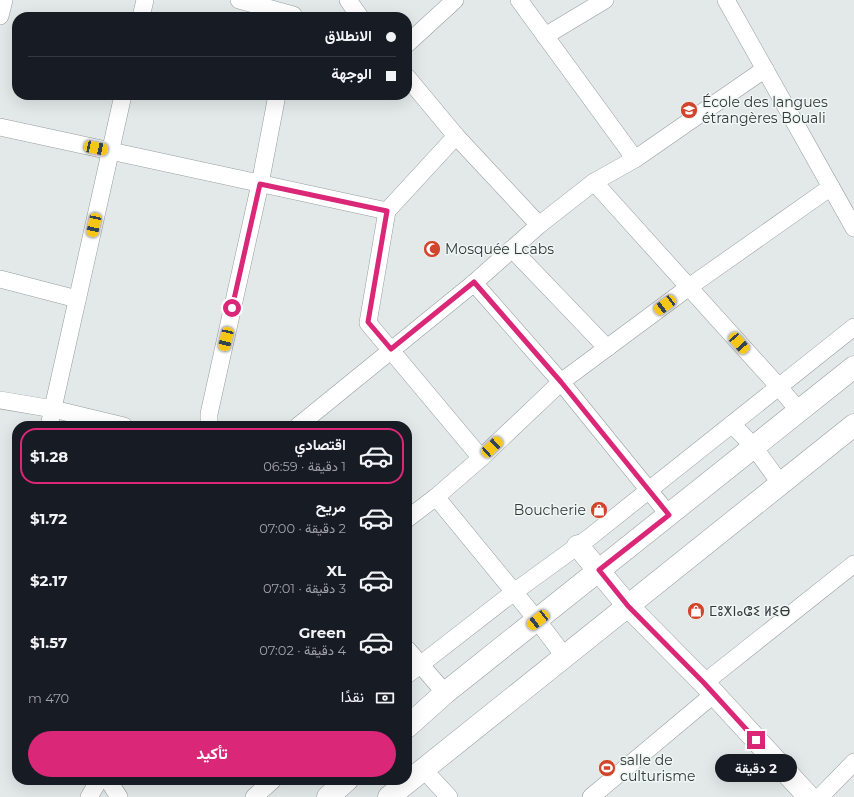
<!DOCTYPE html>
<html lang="ar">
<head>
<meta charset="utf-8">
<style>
	:root { --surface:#171b24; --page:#242831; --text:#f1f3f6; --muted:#9ea1a6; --line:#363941; --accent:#db2777 }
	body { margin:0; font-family:Montserrat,Vazirmatn,"Noto Sans Tifinagh",sans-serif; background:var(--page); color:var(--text); direction:rtl; height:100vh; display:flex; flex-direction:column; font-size:15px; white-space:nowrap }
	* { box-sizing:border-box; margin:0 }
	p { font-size:13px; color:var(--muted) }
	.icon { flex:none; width:22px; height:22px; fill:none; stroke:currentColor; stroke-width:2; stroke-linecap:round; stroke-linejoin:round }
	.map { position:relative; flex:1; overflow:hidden; direction:ltr }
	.drawer { position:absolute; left:12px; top:421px; width:400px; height:364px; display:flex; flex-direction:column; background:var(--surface); border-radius:16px; box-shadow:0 4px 16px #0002; direction:rtl }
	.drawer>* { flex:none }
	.banner { position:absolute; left:12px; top:12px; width:400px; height:88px; border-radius:16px; box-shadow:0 4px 16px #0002; direction:rtl; display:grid; align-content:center; height:88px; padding:0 16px; background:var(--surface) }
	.end { position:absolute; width:18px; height:18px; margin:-9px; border:5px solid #db2777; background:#fff; box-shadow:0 0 0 2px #fff }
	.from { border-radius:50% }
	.bubble { position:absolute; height:28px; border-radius:14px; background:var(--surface); box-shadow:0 4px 16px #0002; font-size:13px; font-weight:700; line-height:28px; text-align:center; direction:rtl }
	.car { position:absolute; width:12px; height:24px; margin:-12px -6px; border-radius:5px; box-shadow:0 0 3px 1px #0007; background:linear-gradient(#f5c518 24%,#345 0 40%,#f5c518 0 76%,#345 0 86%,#f5c518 0) }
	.banner b { display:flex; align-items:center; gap:14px; height:38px; font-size:15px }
	.banner b+b { border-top:1px solid var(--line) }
	.banner i { width:10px; height:10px; background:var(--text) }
	ul { padding:7px 0 0; list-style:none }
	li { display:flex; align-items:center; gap:12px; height:56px; margin:0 8px 6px; padding:0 8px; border:2px solid transparent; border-radius:16px }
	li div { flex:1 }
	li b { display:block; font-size:15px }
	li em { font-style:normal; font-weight:700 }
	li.current { border-color:var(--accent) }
	li>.icon { width:36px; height:36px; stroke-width:1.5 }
	.pay { display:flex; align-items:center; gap:10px; height:44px; padding:0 16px; font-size:15px }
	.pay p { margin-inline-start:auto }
	.button { display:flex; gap:8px; margin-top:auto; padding:8px 16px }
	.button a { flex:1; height:46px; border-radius:24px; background:var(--accent); color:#fff; font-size:16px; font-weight:700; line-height:46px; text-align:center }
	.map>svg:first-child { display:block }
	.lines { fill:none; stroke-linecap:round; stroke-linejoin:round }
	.street-casing { stroke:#979d9c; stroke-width:18 }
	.secondary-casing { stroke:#979d9c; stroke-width:23 }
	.primary-casing { stroke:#979d9c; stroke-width:23 }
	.street { stroke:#fff; stroke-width:17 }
	.secondary { stroke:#fff; stroke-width:22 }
	.primary { stroke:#fff; stroke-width:22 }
	.route { stroke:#db2777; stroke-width:5 }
	.labels { text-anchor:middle; stroke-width:3; stroke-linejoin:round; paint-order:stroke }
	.poi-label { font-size:14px; fill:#343737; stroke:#eff7f5; text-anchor:start }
</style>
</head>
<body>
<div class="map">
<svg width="854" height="797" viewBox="0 0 854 797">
	<rect width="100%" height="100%" fill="#e2e9e8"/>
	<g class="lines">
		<defs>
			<g id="street">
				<path d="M239 0 293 15V17"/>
				<path d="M348 0 360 17"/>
				<path d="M519 0 635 159"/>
				<path d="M726 0 854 228"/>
				<path d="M0 16 4 0"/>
				<path d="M141 17 145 0"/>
				<path d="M545 36 605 0"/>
				<path d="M407 44 455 0"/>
				<path d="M407 77 456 136 539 225"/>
				<path d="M0 127 387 211 456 136"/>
				<path d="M594 182 779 387 799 411"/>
				<path d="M387 211 368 323 481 458"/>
				<path d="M512 249 607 348"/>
				<path d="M0 279 77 299"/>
				<path d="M474 283 561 382 669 515"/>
				<path d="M0 400 53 409 124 426"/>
				<path d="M732 424 754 447 780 483"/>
				<path d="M49 426 123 95"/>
				<path d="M209 426V414L260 184 277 95"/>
				<path d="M298 426 474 283 539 225 594 182 635 159 765 69"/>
				<path d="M436 497 537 620 565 657"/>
				<path d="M407 519 436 497 481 458 561 382 689 287 831 187"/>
				<path d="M407 649 445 693"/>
				<path d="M407 675 514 592 590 537 854 327"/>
				<path d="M704 683 854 564"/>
				<path d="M424 770 449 797"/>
				<path d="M108 780 119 797"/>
				<path d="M89 797 99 780"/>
				<path d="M254 797 273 780"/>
				<path d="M591 797 714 694"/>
				<path d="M820 797 854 762"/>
			</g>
			<path id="secondary" d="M578 546 628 606 704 683 809 797"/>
			<g id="primary">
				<path d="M407 727 445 693 854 367"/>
				<path d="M328 797 347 780"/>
				<path d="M389 797 854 425"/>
			</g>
		</defs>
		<use href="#street" class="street-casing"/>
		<use href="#secondary" class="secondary-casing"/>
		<use href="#primary" class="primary-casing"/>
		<use href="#street" class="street"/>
		<use href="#secondary" class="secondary"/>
		<use href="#primary" class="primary"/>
	</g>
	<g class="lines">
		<path class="route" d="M232 308 260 184 387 211 368 322 391 349 474 282 561 382 669 515 599 570 628 606 704 683 756 740"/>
	</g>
	<defs>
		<symbol id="school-disc" viewBox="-11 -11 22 22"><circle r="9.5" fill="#d1452c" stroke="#eff7f5"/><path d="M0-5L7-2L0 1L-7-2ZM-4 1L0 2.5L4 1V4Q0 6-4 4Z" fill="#fff"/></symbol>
		<symbol id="mosque-disc" viewBox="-11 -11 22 22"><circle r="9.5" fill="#d1452c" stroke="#eff7f5"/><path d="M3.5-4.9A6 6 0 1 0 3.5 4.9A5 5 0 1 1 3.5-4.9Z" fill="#fff"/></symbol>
		<symbol id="shop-disc" viewBox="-11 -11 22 22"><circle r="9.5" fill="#d1452c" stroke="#eff7f5"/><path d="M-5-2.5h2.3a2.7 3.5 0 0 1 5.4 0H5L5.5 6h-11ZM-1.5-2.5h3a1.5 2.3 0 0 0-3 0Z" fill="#fff"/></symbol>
		<symbol id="stadium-disc" viewBox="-11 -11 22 22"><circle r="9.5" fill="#d1452c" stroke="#eff7f5"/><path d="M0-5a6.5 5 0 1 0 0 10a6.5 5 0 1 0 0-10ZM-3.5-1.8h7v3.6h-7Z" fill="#fff"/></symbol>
	</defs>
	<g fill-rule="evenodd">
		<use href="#school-disc" x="679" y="100" width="20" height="20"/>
		<use href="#mosque-disc" x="422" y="239" width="20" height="20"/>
		<use href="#shop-disc" x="589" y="500" width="20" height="20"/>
		<use href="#shop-disc" x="686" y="601" width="20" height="20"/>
		<use href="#stadium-disc" x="597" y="758" width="20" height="20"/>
	</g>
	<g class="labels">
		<g class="poi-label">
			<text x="702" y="107">École des langues<tspan x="702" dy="16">étrangères Bouali</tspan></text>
			<text x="445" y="254">Mosquée Lcabs</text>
			<text x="586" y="515" text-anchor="end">Boucherie</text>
			<text x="709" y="616">ⵎⵓⵅⵏⴰⵛⵉ ⵍⵉⴱ</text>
			<text x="620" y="765">salle de<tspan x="620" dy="16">culturisme</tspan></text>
		</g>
	</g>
</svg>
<i class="end from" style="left:232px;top:308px"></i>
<i class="end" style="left:756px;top:740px"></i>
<div class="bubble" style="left:715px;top:754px;width:82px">2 دقيقة</div>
<i class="car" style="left:96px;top:148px;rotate:102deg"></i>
<i class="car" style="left:94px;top:225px;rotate:192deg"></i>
<i class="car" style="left:665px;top:305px;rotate:233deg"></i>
<i class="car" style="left:226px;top:339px;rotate:193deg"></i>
<i class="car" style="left:739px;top:343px;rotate:138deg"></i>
<i class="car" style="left:492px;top:447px;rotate:47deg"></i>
<i class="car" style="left:538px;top:620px;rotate:232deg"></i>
<div class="banner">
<b><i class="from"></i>الانطلاق</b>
<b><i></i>الوجهة</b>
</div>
<section class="drawer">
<ul>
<li class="current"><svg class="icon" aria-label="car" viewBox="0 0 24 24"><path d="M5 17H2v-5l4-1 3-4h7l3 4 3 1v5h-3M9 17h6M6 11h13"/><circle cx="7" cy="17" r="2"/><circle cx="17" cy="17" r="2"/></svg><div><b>اقتصادي</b><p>1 دقيقة · 06:59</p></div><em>$1.28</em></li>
<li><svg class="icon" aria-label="car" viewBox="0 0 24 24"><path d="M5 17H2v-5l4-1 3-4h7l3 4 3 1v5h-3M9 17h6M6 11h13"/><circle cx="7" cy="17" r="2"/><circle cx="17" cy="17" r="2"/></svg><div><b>مريح</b><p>2 دقيقة · 07:00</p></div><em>$1.72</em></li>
<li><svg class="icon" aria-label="car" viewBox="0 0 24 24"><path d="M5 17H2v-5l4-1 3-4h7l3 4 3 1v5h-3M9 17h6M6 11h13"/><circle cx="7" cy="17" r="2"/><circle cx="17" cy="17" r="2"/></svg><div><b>XL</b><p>3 دقيقة · 07:01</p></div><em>$2.17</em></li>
<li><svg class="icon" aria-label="car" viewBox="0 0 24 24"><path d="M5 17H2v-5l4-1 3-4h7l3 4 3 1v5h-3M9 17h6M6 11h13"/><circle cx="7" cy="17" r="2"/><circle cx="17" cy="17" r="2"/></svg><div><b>Green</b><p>4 دقيقة · 07:02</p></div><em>$1.57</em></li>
</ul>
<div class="pay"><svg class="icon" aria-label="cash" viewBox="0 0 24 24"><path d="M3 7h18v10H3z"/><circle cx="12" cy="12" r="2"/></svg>نقدًا<p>470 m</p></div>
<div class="button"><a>تأكيد</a></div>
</section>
</div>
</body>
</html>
